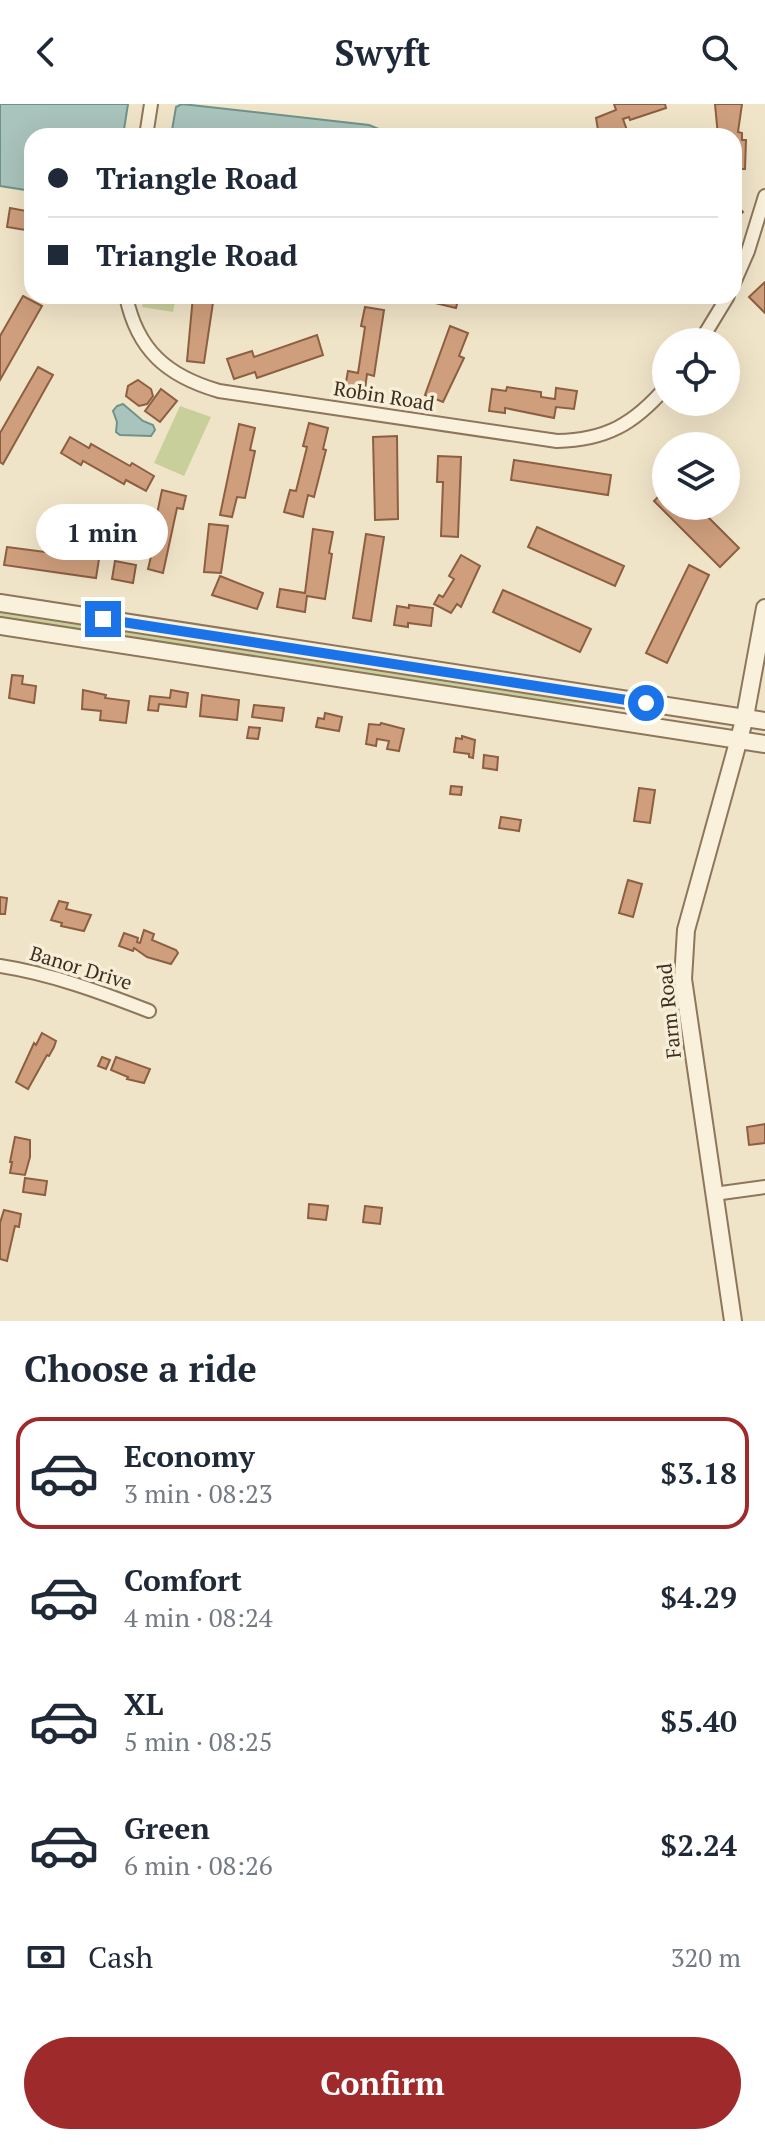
<!DOCTYPE html>
<html lang="en">
<head>
<meta charset="utf-8">
<style>
	:root { --surface:#fff; --page:#f2f2f3; --text:#1f2937; --muted:#747a83; --line:#e0e1e3; --accent:#9e2a2b }
	body { margin:0; font-family:"PT Serif",serif; background:var(--page); color:var(--text); height:100vh; display:flex; flex-direction:column; font-size:30px; white-space:nowrap }
	* { box-sizing:border-box; margin:0 }
	p { font-size:26px; color:var(--muted) }
	.icon { flex:none; width:44px; height:44px; fill:none; stroke:currentColor; stroke-width:2; stroke-linecap:round; stroke-linejoin:round }
	.map { position:relative; height:1217px; overflow:hidden }
	.details { display:flex; flex-direction:column; background:var(--surface); flex:1 }
	.details>* { flex:none }
	.banner { position:absolute; left:24px; top:24px; width:718px; height:176px; border-radius:24px; box-shadow:0 8px 32px #0002; display:grid; align-content:center; height:176px; padding:0 24px; background:var(--surface) }
	.tools { position:absolute; left:652px; top:224px; display:grid; gap:16px }
	.tools a { display:grid; place-items:center; width:88px; height:88px; border-radius:50%; background:var(--surface); box-shadow:0 8px 32px #0002; font-size:40px }
	.end { position:absolute; width:36px; height:36px; margin:-18px; border:10px solid #1a73e8; background:#fff; box-shadow:0 0 0 4px #fff }
	.from { border-radius:50% }
	.bubble { position:absolute; height:56px; border-radius:28px; background:var(--surface); box-shadow:0 8px 32px #0002; font-size:26px; font-weight:600; line-height:56px; text-align:center }
	.banner b { display:flex; align-items:center; gap:28px; height:76px; font-size:30px }
	.banner b+b { border-top:2px solid var(--line) }
	.banner i { width:20px; height:20px; background:var(--text) }
	ul { padding:0; list-style:none }
	li { display:flex; align-items:center; gap:24px; height:112px; margin:0 16px 12px; padding:0 8px; border:4px solid transparent; border-radius:24px }
	li div { flex:1 }
	li b { display:block; font-size:30px }
	li em { font-style:normal; font-weight:600 }
	li.current { border-color:var(--accent) }
	li>.icon { width:72px; height:72px; stroke-width:1.5 }
	h2 { padding:0 24px; font-size:36px; line-height:96px }
	.pay { display:flex; align-items:center; gap:20px; height:88px; padding:0 24px; font-size:30px }
	.pay p { margin-inline-start:auto }
	.cta { display:flex; gap:16px; margin-top:auto; padding:16px 24px }
	.cta a { flex:1; height:92px; border-radius:48px; background:var(--accent); color:#fff; font-size:32px; font-weight:600; line-height:92px; text-align:center }
	header { display:flex; justify-content:space-between; align-items:center; height:104px; padding:0 24px; background:var(--surface); font-size:36px; font-weight:600 }
	.map>svg:first-child { display:block }
	.green { fill:#c9cf9b }
	.water { fill:#a9c4bc; stroke:#6f938a; stroke-width:2 }
	.building { fill:#cf9f7d; stroke:#8d5f41; stroke-width:2 }
	.lines { fill:none; stroke-linecap:round; stroke-linejoin:round }
	.minor-casing { stroke:#8d765c; stroke-width:16 }
	.tertiary-casing { stroke:#8d765c; stroke-width:20 }
	.minor { stroke:#faf1dc; stroke-width:12 }
	.tertiary { stroke:#faf1dc; stroke-width:16 }
	.route { stroke:#1a73e8; stroke-width:10 }
	.labels { text-anchor:middle; stroke-width:7; stroke-linejoin:round; paint-order:stroke }
	.street-label { font-size:20px; fill:#3d2e20; stroke:#f7eed8 }
</style>
</head>
<body>
<header><svg class="icon" aria-label="back" viewBox="0 0 24 24"><path d="M15 5l-7 7 7 7"/></svg>Swyft<svg class="icon" aria-label="search" viewBox="0 0 24 24"><circle cx="10" cy="10" r="6"/><path d="M15 15l6 6"/></svg></header>
<div class="map">
<svg width="765" height="1217" viewBox="0 0 765 1217">
	<rect width="100%" height="100%" fill="#f0e4c8"/>
	<g class="green">
		<path d="M144 192H176L173 208 142 203Z"/>
		<path d="M180 302 211 313 184 372 154 359Z"/>
		<path d="M0 505 685 611 700 616 579 599 534 597 0 516Z"/>
	</g>
	<g class="water">
		<path d="M0 0H128L123 32H32V87L0 82Z"/>
		<path d="M182 0 369 21 379 25 383 32H171L176 3Z"/>
		<path d="M123 300 143 317 153 321 155 326 151 332 120 331 116 328 117 318 113 307 117 302Z"/>
	</g>
	<g class="building">
		<path d="M614 0H665L666 4 630 16 629 13 623 15 629 32H599L596 14 616 6Z"/>
		<path d="M715 0H742L738 28 742 29V36H746L745 65H741V75H734V32H718Z"/>
		<path d="M734 97 743 108 734 115Z"/>
		<path d="M10 104 32 108V127L7 123Z"/>
		<path d="M765 178V209L749 193Z"/>
		<path d="M23 192 42 202 0 276V232Z"/>
		<path d="M193 192H214L204 259 187 257Z"/>
		<path d="M429 192H459L456 204 427 197Z"/>
		<path d="M365 203 384 206 374 272 367 270 364 293 344 289 348 267 358 269 365 223 361 222Z"/>
		<path d="M450 222 468 229 459 252 464 254 443 298 425 291Z"/>
		<path d="M317 231 323 251 257 274 255 268 234 275 227 255 252 247 254 253Z"/>
		<path d="M38 263 53 271 3 360 0 358V329Z"/>
		<path d="M138 276 151 285 153 292 147 300 139 302 126 292 128 282Z"/>
		<path d="M507 283 541 288V293L555 295 556 284 577 287 574 305 556 303 554 314 505 304V309L489 307 492 285 506 287Z"/>
		<path d="M161 285 177 297 160 318 145 307Z"/>
		<path d="M309 319 328 324 323 345 326 346 314 393 308 391 303 413 284 408 290 386 296 387 307 343 303 342Z"/>
		<path d="M239 320 255 324 250 346 255 347 245 394 237 393 232 413 220 411Z"/>
		<path d="M397 332 398 415 375 416 373 333Z"/>
		<path d="M70 333 89 344 91 340 130 362 132 359 154 372 146 387 126 376 124 380 83 357 81 361 61 349Z"/>
		<path d="M438 352 461 353 458 433 441 432 443 378H437Z"/>
		<path d="M514 356 611 371 608 391 511 376Z"/>
		<path d="M666 385V402H697L739 444 720 463 654 397Z"/>
		<path d="M162 386 186 392 183 405 177 404 163 469 148 465 153 444 150 443Z"/>
		<path d="M209 420 228 422 221 469 204 468Z"/>
		<path d="M537 423 624 462 615 482 528 443Z"/>
		<path d="M313 425 333 428 329 449 332 450 325 495 307 492 305 508 277 503 280 485 305 489Z"/>
		<path d="M366 430 384 433 371 517 353 514Z"/>
		<path d="M7 443 99 455 96 474 4 461Z"/>
		<path d="M461 451 480 462 461 503 457 500 451 509 434 500 439 491 443 493 454 475 449 472Z"/>
		<path d="M115 457 136 461 133 479 112 475Z"/>
		<path d="M689 461 709 471 667 559 646 549Z"/>
		<path d="M220 472 263 489 257 505 212 491Z"/>
		<path d="M503 486 591 525 580 548 493 508Z"/>
		<path d="M409 501 433 504 431 522 408 519V523L394 521 397 502 409 504Z"/>
		<path d="M12 571 23 572 22 580 36 582 34 599 9 594Z"/>
		<path d="M83 586 106 591 105 594 129 597 126 619 100 616 101 607 82 605Z"/>
		<path d="M171 586 188 589 186 603 159 600 158 607 148 606 150 592 170 594Z"/>
		<path d="M202 591 239 596 237 616 200 612Z"/>
		<path d="M254 601 284 604 282 617 252 613Z"/>
		<path d="M325 609 342 613 339 627 316 623 318 614 324 615Z"/>
		<path d="M381 619 404 625 399 647 387 645 389 637 377 635 376 642 366 640 369 620 380 621Z"/>
		<path d="M249 623 260 624 258 635 247 634Z"/>
		<path d="M462 632 475 636 473 654 469 653V650L454 648 456 634 462 635Z"/>
		<path d="M484 651 498 653 497 666 483 664Z"/>
		<path d="M451 682 462 683 461 691 450 690Z"/>
		<path d="M639 684 655 686 650 719 634 717Z"/>
		<path d="M501 713 521 716 519 727 499 724Z"/>
		<path d="M628 776 642 780 633 813 619 809Z"/>
		<path d="M0 793 7 794 5 810H0Z"/>
		<path d="M59 797 68 799 66 805 91 811 84 827 61 822 62 819 51 816Z"/>
		<path d="M144 826 154 830 152 836 176 846 178 849 171 860 147 853 134 844 133 847 119 842 124 829 138 834 137 838 140 839Z"/>
		<path d="M42 929 56 937 54 943 49 952 47 951 28 985 16 978 34 939 36 941Z"/>
		<path d="M102 953 110 956 106 965 98 962Z"/>
		<path d="M116 953 150 965 144 979 127 975 128 973 111 966Z"/>
		<path d="M765 1020V1039L749 1041 747 1023Z"/>
		<path d="M15 1033 30 1036V1053L25 1071 10 1069 12 1058H10Z"/>
		<path d="M25 1074 47 1077 45 1091 23 1088Z"/>
		<path d="M309 1100 328 1102 326 1116 308 1114Z"/>
		<path d="M365 1102 382 1104 380 1120 363 1118Z"/>
		<path d="M4 1106 21 1110 19 1123 15 1122 7 1157 0 1155V1119Z"/>
	</g>
	<g class="lines">
		<defs>
			<g id="minor">
				<path d="M146 32 151 0"/>
				<path d="M734 179 748 147 765 92"/>
				<path d="M126 192C137 246 167 272 219 287L557 337C606 336 634 320 666 283"/>
				<path d="M700 238 728 192"/>
				<path d="M0 862C52 870 100 888 149 907"/>
				<path d="M714 1090 765 1083"/>
			</g>
			<g id="tertiary">
				<path d="M0 499 765 617"/>
				<path d="M0 522 765 640"/>
				<path d="M733 1217 683 875 686 826 745 613 765 504"/>
			</g>
		</defs>
		<use href="#minor" class="minor-casing"/>
		<use href="#tertiary" class="tertiary-casing"/>
		<use href="#minor" class="minor"/>
		<use href="#tertiary" class="tertiary"/>
	</g>
	<g class="lines">
		<path class="route" d="M103 515 646 599"/>
	</g>
	<g class="labels">
		<g class="street-label">
			<text transform="translate(384 292) rotate(9)" y="7">Robin Road</text>
			<text transform="translate(81 864) rotate(17)" y="7">Banor Drive</text>
			<text transform="translate(669 907) rotate(-96)" y="7">Farm Road</text>
		</g>
	</g>
</svg>
<div class="tools">
<a><svg class="icon" aria-label="locate" viewBox="0 0 24 24"><circle cx="12" cy="12" r="6"/><path d="M12 2v4M12 18v4M2 12h4M18 12h4"/></svg></a>
<a><svg class="icon" aria-label="layers" viewBox="0 0 24 24"><path d="M12 4l9 5-9 5-9-5zM3 14l9 5 9-5"/></svg></a>
</div>
<i class="end from" style="left:646px;top:599px"></i>
<i class="end" style="left:103px;top:515px"></i>
<div class="bubble" style="left:36px;top:400px;width:132px">1 min</div>
<div class="banner">
<b><i class="from"></i>Triangle Road</b>
<b><i></i>Triangle Road</b>
</div>
</div>
<section class="details">
<h2>Choose a ride</h2>
<ul>
<li class="current"><svg class="icon" aria-label="car" viewBox="0 0 24 24"><path d="M5 17H2v-5l4-1 3-4h7l3 4 3 1v5h-3M9 17h6M6 11h13"/><circle cx="7" cy="17" r="2"/><circle cx="17" cy="17" r="2"/></svg><div><b>Economy</b><p>3 min · 08:23</p></div><em>$3.18</em></li>
<li><svg class="icon" aria-label="car" viewBox="0 0 24 24"><path d="M5 17H2v-5l4-1 3-4h7l3 4 3 1v5h-3M9 17h6M6 11h13"/><circle cx="7" cy="17" r="2"/><circle cx="17" cy="17" r="2"/></svg><div><b>Comfort</b><p>4 min · 08:24</p></div><em>$4.29</em></li>
<li><svg class="icon" aria-label="car" viewBox="0 0 24 24"><path d="M5 17H2v-5l4-1 3-4h7l3 4 3 1v5h-3M9 17h6M6 11h13"/><circle cx="7" cy="17" r="2"/><circle cx="17" cy="17" r="2"/></svg><div><b>XL</b><p>5 min · 08:25</p></div><em>$5.40</em></li>
<li><svg class="icon" aria-label="car" viewBox="0 0 24 24"><path d="M5 17H2v-5l4-1 3-4h7l3 4 3 1v5h-3M9 17h6M6 11h13"/><circle cx="7" cy="17" r="2"/><circle cx="17" cy="17" r="2"/></svg><div><b>Green</b><p>6 min · 08:26</p></div><em>$2.24</em></li>
</ul>
<div class="pay"><svg class="icon" aria-label="cash" viewBox="0 0 24 24"><path d="M3 7h18v10H3z"/><circle cx="12" cy="12" r="2"/></svg>Cash<p>320 m</p></div>
<div class="cta"><a>Confirm</a></div>
</section>
</body>
</html>
